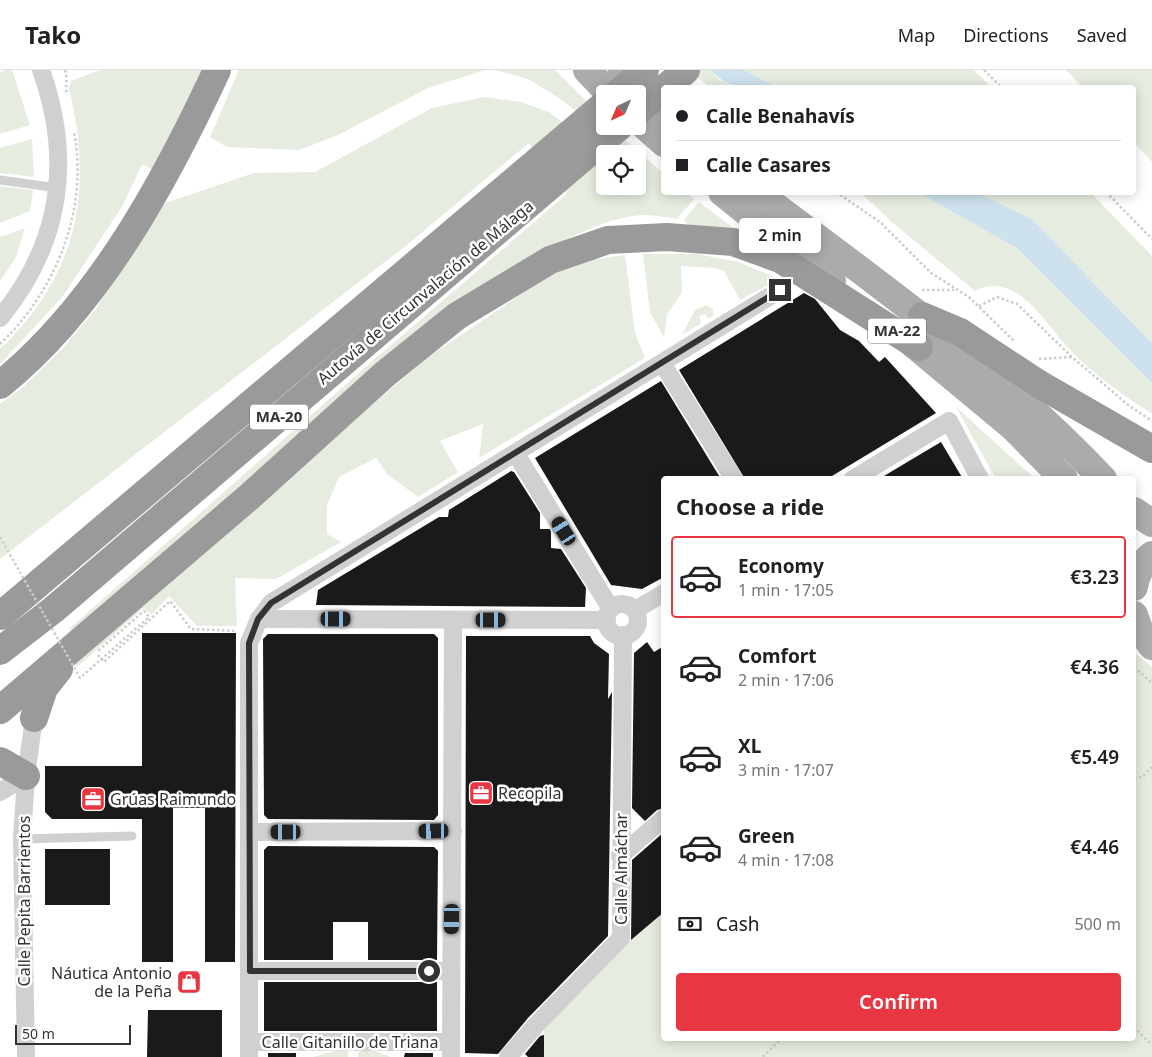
<!DOCTYPE html>
<html lang="en">
<head>
<meta charset="utf-8">
<style>
	:root { --surface:#fff; --page:#f2f2f2; --text:#202124; --muted:#757577; --line:#e0e0e0; --accent:#e83743 }
	body { margin:0; font-family:"Noto Sans",sans-serif; background:var(--page); color:var(--text); height:100vh; display:flex; flex-direction:column; font-size:19px; white-space:nowrap }
	* { box-sizing:border-box; margin:0 }
	p { font-size:16px; color:var(--muted) }
	.icon { flex:none; width:28px; height:28px; fill:none; stroke:currentColor; stroke-width:2; stroke-linecap:round; stroke-linejoin:round }
	.map { position:relative; flex:1; overflow:hidden }
	.drawer { position:absolute; left:661px; top:406px; width:475px; height:565px; display:flex; flex-direction:column; background:var(--surface); border-radius:5px; box-shadow:0 2px 12px #0003 }
	.drawer>* { flex:none }
	.banner { position:absolute; left:661px; top:15px; width:475px; height:110px; border-radius:5px; box-shadow:0 2px 12px #0003; display:grid; align-content:center; height:110px; padding:0 15px; background:var(--surface) }
	.needle { width:32px; rotate:224deg }
	.buttons { position:absolute; left:596px; top:15px; display:grid; gap:10px }
	.buttons a { display:grid; place-items:center; width:50px; height:50px; border-radius:5px; background:var(--surface); box-shadow:0 2px 12px #0003; font-size:25px }
	.scale { position:absolute; left:15px; bottom:12px; width:116px; box-sizing:border-box; padding-left:5px; border:2px solid #333; border-top:0; font-size:14px; line-height:18px; white-space:nowrap; color:#333; -webkit-text-stroke:4px #fff; paint-order:stroke }
	.end { position:absolute; width:22px; height:22px; margin:-11px; border:6px solid #333; background:#fff; box-shadow:0 0 0 2px #fff }
	.from { border-radius:50% }
	.bubble { position:absolute; height:35px; border-radius:5px; background:var(--surface); box-shadow:0 2px 12px #0003; font-size:16px; font-weight:600; line-height:35px; text-align:center }
	.car { position:absolute; width:15px; height:30px; margin:-15px -8px; border-radius:6px; box-shadow:0 0 4px 1px #0007; background:linear-gradient(#222 24%,#8ab4d8 0 40%,#222 0 76%,#8ab4d8 0 86%,#222 0) }
	.banner b { display:flex; align-items:center; gap:18px; height:48px; font-size:19px }
	.banner b+b { border-top:1px solid var(--line) }
	.banner i { width:12px; height:12px; background:var(--text) }
	ul { padding:0; list-style:none }
	li { display:flex; align-items:center; gap:15px; height:82px; margin:0 10px 8px; padding:0 5px; border:2px solid transparent; border-radius:5px }
	li div { flex:1 }
	li b { display:block; font-size:19px }
	li em { font-style:normal; font-weight:600 }
	li.on { border-color:var(--accent) }
	li>.icon { width:45px; height:45px; stroke-width:1.5 }
	h2 { padding:0 15px; font-size:22px; line-height:60px }
	.pay { display:flex; align-items:center; gap:12px; height:55px; padding:0 15px; font-size:19px }
	.pay p { margin-inline-start:auto }
	.action { display:flex; gap:10px; margin-top:auto; padding:10px 15px }
	.action a { flex:1; height:58px; border-radius:5px; background:var(--accent); color:#fff; font-size:20px; font-weight:600; line-height:58px; text-align:center }
	header { display:flex; align-items:center; gap:30px; box-sizing:border-box; height:70px; padding:0 25px; background:var(--surface); border-bottom:1px solid var(--line) }
	header strong { font-size:24px }
	nav { display:flex; gap:28px; margin-inline-start:auto; font-size:18px }
	.map>svg:first-child { display:block }
	.green { fill:#e6ecdf; fill-rule:evenodd }
	.water { fill:#cee2ee }
	.building { fill:#1a1a1a }
	.lines { fill:none; stroke-linecap:round; stroke-linejoin:round }
	.path { stroke:#cdcdcd; stroke-width:2.5; stroke-dasharray:2.5 2.5; stroke-linecap:butt }
	.lane { stroke:#d0d0d0; stroke-width:9 }
	.street { stroke:#d0d0d0; stroke-width:18 }
	.primary { stroke:#ababab; stroke-width:28 }
	.highway { stroke:#9a9a9a; stroke-width:28 }
	.path-bridge { stroke:#cdcdcd; stroke-width:2.5; stroke-dasharray:2.5 2.5; stroke-linecap:butt }
	.highway-bridge { stroke:#9a9a9a; stroke-width:28 }
	.route { stroke:#333; stroke-width:6 }
	.labels { text-anchor:middle; stroke-width:5; stroke-linejoin:round; paint-order:stroke }
	.shield { fill:#fff; stroke:#707070; stroke-width:1 }
	.shield-label { font-size:15px; font-weight:bold; fill:#333 }
	.street-label { font-size:16px; fill:#333; stroke:#fff }
	.poi-label { font-size:16px; fill:#333; stroke:#fff; text-anchor:start }
</style>
</head>
<body>
<header>
<strong>Tako</strong>
<nav><a>Map</a><a>Directions</a><a>Saved</a></nav>
</header>
<div class="map">
<svg width="1152" height="987" viewBox="0 0 1152 987">
	<rect width="100%" height="100%" fill="#fff"/>
	<g class="green">
		<path d="M5 0H12L30 55 0 64V3Z"/>
		<path d="M100 0H202L173 64 153 100 142 94 123 135 63 226 0 294V279C78 205 94 121 69 19L71 11Z"/>
		<path d="M239 0H485L428 18 338 65 299 80 227 77 210 67Z"/>
		<path d="M495 0H555L625 70 664 104V122L686 123 694 129 677 149C666 147 653 145 642 145 594 149 547 180 507 204L72 563 69 559 370 293 567 124 529 73 408 174 0 489V334L23 317 63 278 95 240 165 133 254 103 315 102 432 38 484 27 521 32 549 42 583 68 597 57 559 28 528 9ZM605 84H638V116H605Z"/>
		<path d="M689 0H711L718 9 734 17H709Z"/>
		<path d="M744 0H974L991 17H776Z"/>
		<path d="M1066 0H1152V92L1134 72V18L1082 17Z"/>
		<path d="M32 69 34 107 0 103V78Z"/>
		<path d="M0 116 33 120 30 141 0 153Z"/>
		<path d="M861 123H919L1018 179 1152 313V344C1123 325 1094 305 1070 280 1055 264 1039 239 1021 226 1008 216 990 212 975 221L893 153Z"/>
		<path d="M979 123H1091L1152 186V273L1032 149Z"/>
		<path d="M699 132 739 162 689 155 684 150Z"/>
		<path d="M25 158 16 187 0 211V167Z"/>
		<path d="M643 184H697L739 192 779 209 740 230 724 201 714 198 681 196 682 222 667 245 664 268 650 242Z"/>
		<path d="M625 185 635 263 645 288 479 388 483 354 440 371 458 402 418 427 387 404 376 388 339 407 327 435V464L341 472 276 509 235 508 237 556H197L169 526 151 545 144 538 77 597 75 595 106 563 427 288 551 204 589 190Z"/>
		<path d="M706 235 713 239 714 245 708 249 705 244 699 246 701 253 682 265 695 240Z"/>
		<path d="M956 337 1032 406 1035 409H996Z"/>
		<path d="M1134 582 1152 597V987H544V955L631 870 664 842V969H1134Z"/>
		<path d="M338 980H348V987H313Z"/>
		<path d="M359 980H373L391 987H358Z"/>
	</g>
	<g class="water">
		<path d="M711 0H744L776 17C749 18 730 22 711 0Z"/>
		<path d="M919 123H979L1032 149 1152 273V313L1018 179Z"/>
	</g>
	<g class="building">
		<path d="M804 223 815 229 840 260 859 271 879 292 885 287 936 343 827 409H745L679 300Z"/>
		<path d="M661 311 721 409H664V507L642 519 611 515 535 388Z"/>
		<path d="M941 372 963 409H879L909 391Z"/>
		<path d="M511 401 514 402 540 443V459H550L551 462V478L561 479 586 518 585 537 316 535 318 520 439 447H448L449 440Z"/>
		<path d="M142 563H236L235 892H205V738H173V892H142V749H52L45 742V696H142Z"/>
		<path d="M268 564H434L438 568V745L434 750 268 749 264 745 263 569Z"/>
		<path d="M466 566H590L594 573 609 584 608 629 612 622 608 866 528 948 498 984 465 983Z"/>
		<path d="M647 572 654 582 664 576V738L657 740 645 751 632 738 634 583Z"/>
		<path d="M664 762V842L631 870 632 790Z"/>
		<path d="M268 776 434 777 438 781 437 890H368V852H333V890H264V780Z"/>
		<rect x="45" y="779" width="65" height="56"/>
		<rect x="264" y="912" width="173" height="49"/>
		<path d="M148 940H222V987H147Z"/>
		<path d="M544 965V987H528L525 984 540 966Z"/>
		<rect x="268" y="983" width="28" height="4"/>
		<path d="M405 983H433V987H404Z"/>
	</g>
	<g class="lines">
		<g class="path">
			<path d="M65 0C68 9 65 16 67 25"/>
			<path d="M984 0 1002 18"/>
			<path d="M836 122 880 152 931 203 969 227 1014 271"/>
			<path d="M1106 122 1152 169"/>
			<path d="M922 220H954"/>
			<path d="M979 236 997 227 1017 234 1072 287 1128 335 1152 351"/>
			<path d="M0 274C56 221 89 139 74 62"/>
			<path d="M1039 289 1072 287"/>
			<path d="M98 585 104 592 170 531 191 559 237 561"/>
			<path d="M1134 597 1152 613"/>
			<path d="M1134 709 1142 707 1152 697"/>
			<path d="M1134 957 1152 975"/>
			<path d="M763 987 781 969"/>
		</g>
		<g class="lane">
			<path d="M0 110 58 118"/>
			<path d="M22 769 132 766"/>
		</g>
		<g class="street">
			<path d="M0 248C61 174 73 90 41 0"/>
			<path d="M662 293 734 409"/>
			<path d="M516 384 611 539"/>
			<path d="M853 409 949 351 980 409"/>
			<circle cx="622" cy="550" r="16"/>
			<path d="M635 540 664 523"/>
			<path d="M259 549 607 550"/>
			<path d="M0 722 26 706"/>
			<path d="M249 762 453 761"/>
			<path d="M620 786 664 748"/>
			<path d="M250 901H451"/>
			<path d="M249 972H451"/>
			<path d="M26 987 22 769 26 706 34 648"/>
			<path d="M249 987V573L259 549 271 533 780 220"/>
			<path d="M451 987 453 550"/>
			<path d="M508 987 536 955 621 868 623 565"/>
		</g>
		<g class="primary">
			<path d="M587 0 610 24"/>
			<path d="M622 0 664 41"/>
			<path d="M638 50 664 73"/>
			<path d="M722 122 832 211"/>
			<path d="M756 122C877 213 999 299 1103 409"/>
			<path d="M900 263 1013 357 1064 409"/>
			<path d="M1134 441 1152 453"/>
			<path d="M1134 517C1136 505 1142 493 1152 485"/>
			<path d="M1134 545 1139 559 1152 576"/>
		</g>
		<g class="highway">
			<path d="M922 246 960 262 1039 314 1152 379"/>
			<path d="M0 315C98 236 165 112 217 0"/>
			<path d="M0 546 605 34"/>
			<path d="M0 581 53 540 620 56"/>
			<path d="M0 640 249 427 385 304 457 246 550 190 608 170 667 167 733 172 780 189 919 277"/>
			<path d="M34 648 44 618 59 599"/>
			<path d="M0 691 26 706"/>
		</g>
		<path class="path-bridge" d="M0 467 80 608 149 547 144 541 98 581"/>
		<g class="highway-bridge">
			<path d="M665 18 686 0"/>
			<path d="M617 24 645 0"/>
			<path d="M638 41 664 19"/>
		</g>
	</g>
	<g class="lines">
		<path class="route" d="M429 901H250L249 573 258 549 271 533 780 220"/>
	</g>
	<defs>
		<symbol id="office-square" viewBox="-11 -11 22 22"><rect x="-9" y="-9" width="18" height="18" rx="4" fill="#e83743" stroke="#fff"/><path d="M-6-3h4V-5.5h4V-3h4V5H-6ZM-1-4.5V-3h2v-1.5ZM-6 0V1H6V0Z" fill="#fff"/></symbol>
		<symbol id="shop-square" viewBox="-11 -11 22 22"><rect x="-9" y="-9" width="18" height="18" rx="4" fill="#e83743" stroke="#fff"/><path d="M-5-2.5h2.3a2.7 3.5 0 0 1 5.4 0H5L5.5 6h-11ZM-1.5-2.5h3a1.5 2.3 0 0 0-3 0Z" fill="#fff"/></symbol>
	</defs>
	<g fill-rule="evenodd">
		<use href="#office-square" x="467" y="709" width="28" height="28"/>
		<use href="#office-square" x="79" y="715" width="28" height="28"/>
		<use href="#shop-square" x="175" y="898" width="28" height="28"/>
	</g>
	<g class="labels">
		<g class="shield">
			<rect x="868" y="248.5" width="58" height="25" rx="4"/>
			<rect x="250" y="334.5" width="58" height="25" rx="4"/>
		</g>
		<g class="shield-label">
			<text x="897" y="266">MA-22</text>
			<text x="279" y="352">MA-20</text>
		</g>
		<g class="street-label">
			<text transform="translate(425 222) rotate(-40)" y="6">Autovía de Circunvalación de Málaga</text>
			<text transform="translate(621 799) rotate(-90)" y="6">Calle Almáchar</text>
			<text transform="translate(24 831) rotate(-90)" y="6">Calle Pepita Barrientos</text>
			<text x="350" y="978">Calle Gitanillo de Triana</text>
		</g>
		<g class="poi-label">
			<text x="498" y="729">Recopila</text>
			<text x="110" y="735">Grúas Raimundo</text>
			<text x="172" y="909" text-anchor="end">Náutica Antonio<tspan x="172" dy="18">de la Peña</tspan></text>
		</g>
	</g>
</svg>
<div class="buttons">
<a><svg class="needle" viewBox="-14 -14 28 28"><path d="M0-13l5 13h-10z" fill="#e53935"/><path d="M0 13l5-13h-10z" fill="#757577"/></svg></a>
<a><svg class="icon" aria-label="locate" viewBox="0 0 24 24"><circle cx="12" cy="12" r="6"/><path d="M12 2v4M12 18v4M2 12h4M18 12h4"/></svg></a>
</div>
<div class="scale">50 m</div>
<i class="end from" style="left:429px;top:901px"></i>
<i class="end" style="left:780px;top:220px"></i>
<div class="bubble" style="left:739px;top:148px;width:82px">2 min</div>
<i class="car" style="left:564px;top:461px;rotate:328deg"></i>
<i class="car" style="left:336px;top:549px;rotate:90deg"></i>
<i class="car" style="left:491px;top:550px;rotate:90deg"></i>
<i class="car" style="left:434px;top:761px;rotate:269deg"></i>
<i class="car" style="left:286px;top:762px;rotate:270deg"></i>
<i class="car" style="left:452px;top:849px;rotate:181deg"></i>
<div class="banner">
<b><i class="from"></i>Calle Benahavís</b>
<b><i></i>Calle Casares</b>
</div>
<section class="drawer">
<h2>Choose a ride</h2>
<ul>
<li class="on"><svg class="icon" aria-label="car" viewBox="0 0 24 24"><path d="M5 17H2v-5l4-1 3-4h7l3 4 3 1v5h-3M9 17h6M6 11h13"/><circle cx="7" cy="17" r="2"/><circle cx="17" cy="17" r="2"/></svg><div><b>Economy</b><p>1 min · 17:05</p></div><em>€3.23</em></li>
<li><svg class="icon" aria-label="car" viewBox="0 0 24 24"><path d="M5 17H2v-5l4-1 3-4h7l3 4 3 1v5h-3M9 17h6M6 11h13"/><circle cx="7" cy="17" r="2"/><circle cx="17" cy="17" r="2"/></svg><div><b>Comfort</b><p>2 min · 17:06</p></div><em>€4.36</em></li>
<li><svg class="icon" aria-label="car" viewBox="0 0 24 24"><path d="M5 17H2v-5l4-1 3-4h7l3 4 3 1v5h-3M9 17h6M6 11h13"/><circle cx="7" cy="17" r="2"/><circle cx="17" cy="17" r="2"/></svg><div><b>XL</b><p>3 min · 17:07</p></div><em>€5.49</em></li>
<li><svg class="icon" aria-label="car" viewBox="0 0 24 24"><path d="M5 17H2v-5l4-1 3-4h7l3 4 3 1v5h-3M9 17h6M6 11h13"/><circle cx="7" cy="17" r="2"/><circle cx="17" cy="17" r="2"/></svg><div><b>Green</b><p>4 min · 17:08</p></div><em>€4.46</em></li>
</ul>
<div class="pay"><svg class="icon" aria-label="cash" viewBox="0 0 24 24"><path d="M3 7h18v10H3z"/><circle cx="12" cy="12" r="2"/></svg>Cash<p>500 m</p></div>
<div class="action"><a>Confirm</a></div>
</section>
</div>
</body>
</html>
